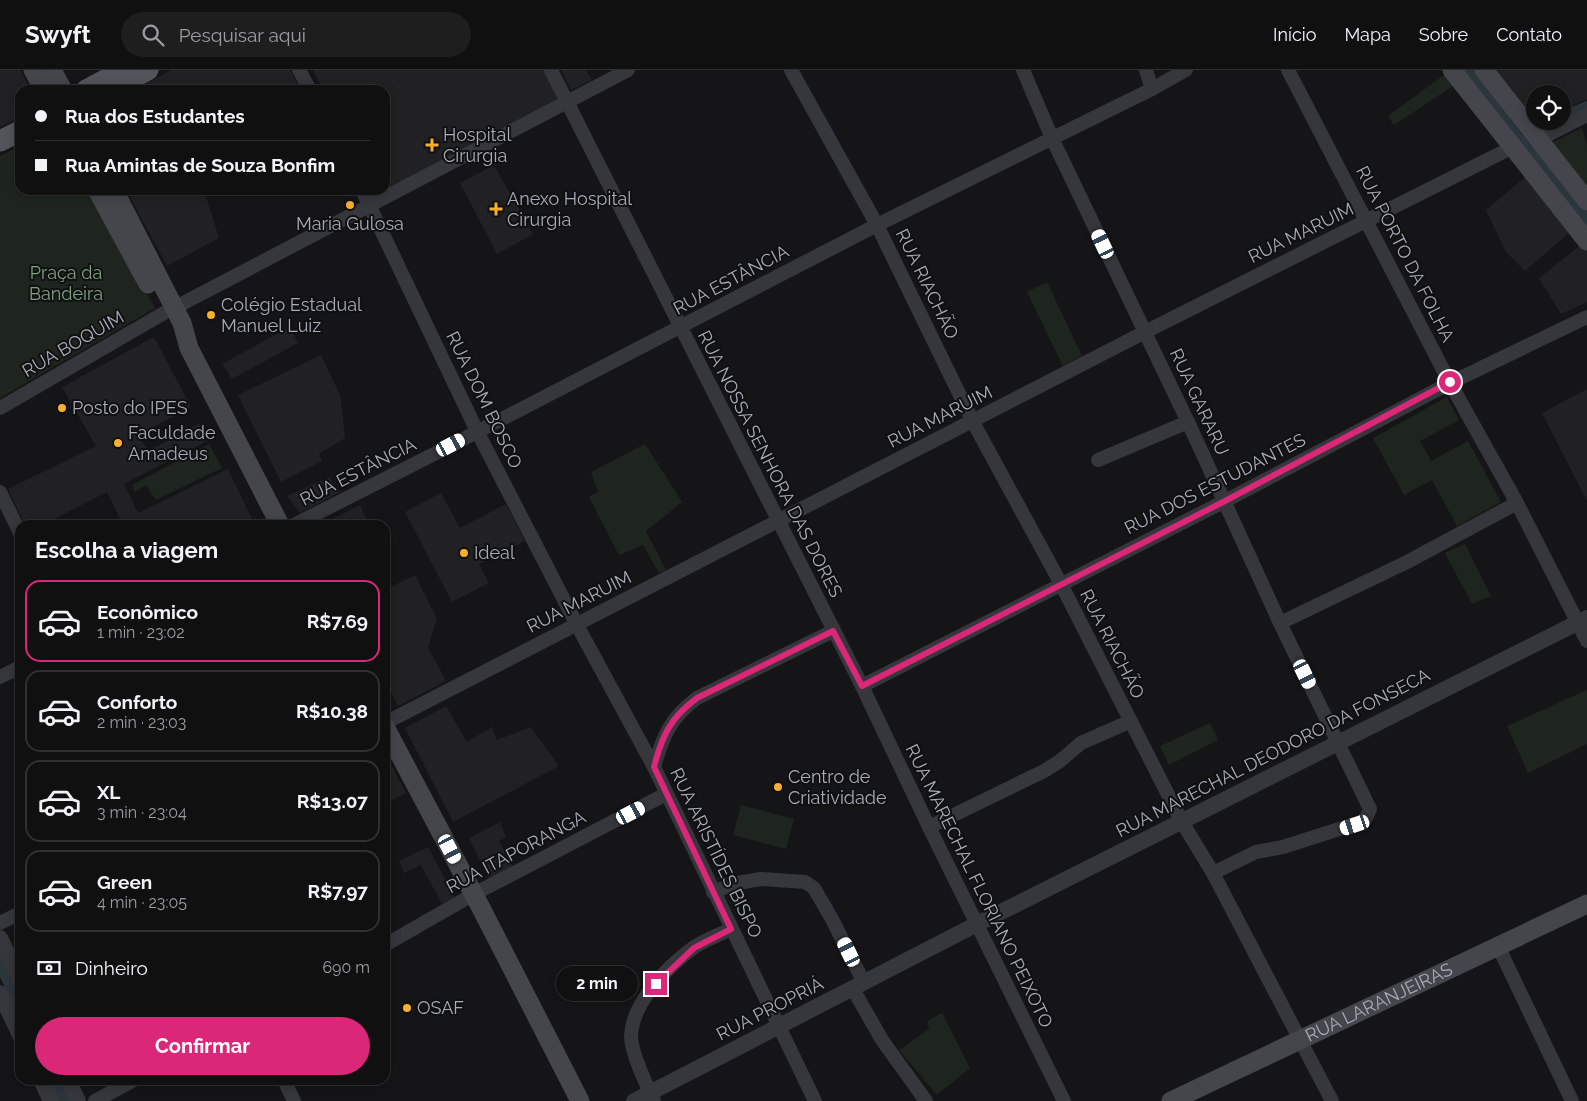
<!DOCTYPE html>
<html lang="pt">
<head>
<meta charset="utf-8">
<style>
	:root { --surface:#101011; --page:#1e1e1f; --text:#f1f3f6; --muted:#9c9d9f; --line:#303031; --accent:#db2777 }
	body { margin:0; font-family:Raleway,sans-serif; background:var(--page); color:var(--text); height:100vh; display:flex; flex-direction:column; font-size:19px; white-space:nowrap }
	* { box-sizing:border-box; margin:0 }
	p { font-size:16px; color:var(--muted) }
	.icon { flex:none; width:28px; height:28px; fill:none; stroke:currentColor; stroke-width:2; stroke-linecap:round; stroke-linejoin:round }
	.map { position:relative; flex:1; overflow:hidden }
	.sheet { position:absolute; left:15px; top:450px; width:375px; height:565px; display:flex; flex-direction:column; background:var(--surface); border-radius:15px; box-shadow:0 2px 12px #0003,0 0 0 1px var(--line) }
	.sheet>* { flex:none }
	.hud { position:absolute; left:15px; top:15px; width:375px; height:110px; border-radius:15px; box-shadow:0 2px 12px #0003,0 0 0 1px var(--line); display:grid; align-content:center; height:110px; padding:0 20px; background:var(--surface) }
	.buttons { position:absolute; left:1526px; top:15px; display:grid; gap:10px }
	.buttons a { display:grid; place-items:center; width:45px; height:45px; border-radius:50%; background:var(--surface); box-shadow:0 2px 12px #0003,0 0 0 1px var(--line); font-size:25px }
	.end { position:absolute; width:22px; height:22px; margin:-11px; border:6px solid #db2777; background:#fff; box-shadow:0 0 0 2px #fff }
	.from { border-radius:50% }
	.bubble { position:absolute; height:35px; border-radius:18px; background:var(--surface); box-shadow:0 2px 12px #0003,0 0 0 1px var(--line); font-size:16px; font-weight:700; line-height:35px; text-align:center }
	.car { position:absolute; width:15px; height:30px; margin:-15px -8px; border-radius:6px; box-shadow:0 0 4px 1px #0007; background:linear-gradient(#fff 24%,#345 0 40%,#fff 0 76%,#345 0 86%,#fff 0) }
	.hud b { display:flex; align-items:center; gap:18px; height:48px; font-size:19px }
	.hud b+b { border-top:1px solid var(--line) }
	.hud i { width:12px; height:12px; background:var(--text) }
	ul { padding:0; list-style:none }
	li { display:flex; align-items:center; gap:15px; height:82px; margin:0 10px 8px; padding:0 10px; border:2px solid var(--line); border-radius:15px }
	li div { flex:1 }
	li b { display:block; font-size:19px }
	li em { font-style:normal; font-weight:700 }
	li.on { border-color:var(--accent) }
	li>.icon { width:45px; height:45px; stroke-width:1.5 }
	h2 { padding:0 20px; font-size:22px; line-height:60px }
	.pay { display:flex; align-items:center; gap:12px; height:55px; padding:0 20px; font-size:19px }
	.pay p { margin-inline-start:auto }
	.action { display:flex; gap:10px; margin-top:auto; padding:10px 20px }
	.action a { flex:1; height:58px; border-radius:30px; background:var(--accent); color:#fff; font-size:20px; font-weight:700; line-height:58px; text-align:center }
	header { display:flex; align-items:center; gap:30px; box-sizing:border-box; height:70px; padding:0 25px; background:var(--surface); border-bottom:1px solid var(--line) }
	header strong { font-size:24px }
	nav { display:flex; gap:28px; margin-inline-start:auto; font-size:18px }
	.search { width:350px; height:45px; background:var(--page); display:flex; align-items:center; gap:12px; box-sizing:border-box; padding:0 18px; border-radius:28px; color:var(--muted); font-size:19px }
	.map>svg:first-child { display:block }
	.built { fill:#212124 }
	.green { fill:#1d251e }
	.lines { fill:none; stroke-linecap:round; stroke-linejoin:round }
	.canal { stroke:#2b353c; stroke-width:12 }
	.minor { stroke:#36373c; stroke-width:14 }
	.tertiary { stroke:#36373c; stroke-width:16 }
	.secondary { stroke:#44464c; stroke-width:19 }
	.primary { stroke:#52545b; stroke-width:21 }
	.route { stroke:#db2777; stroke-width:6 }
	.poi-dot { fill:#f8af2d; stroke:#101012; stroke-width:2 }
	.labels { text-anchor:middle; stroke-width:4; stroke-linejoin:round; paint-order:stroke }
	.poi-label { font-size:18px; fill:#a7acb8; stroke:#101012; text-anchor:start }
	.street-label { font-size:18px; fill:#a7acb8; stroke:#101012 }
	.park-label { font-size:18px; fill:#7da37e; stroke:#101012 }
</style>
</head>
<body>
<header>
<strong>Swyft</strong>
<div class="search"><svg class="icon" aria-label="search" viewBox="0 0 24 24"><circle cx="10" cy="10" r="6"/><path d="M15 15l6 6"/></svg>Pesquisar aqui</div>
<nav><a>Início</a><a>Mapa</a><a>Sobre</a><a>Contato</a></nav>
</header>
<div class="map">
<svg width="1587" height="1031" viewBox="0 0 1587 1031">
	<rect width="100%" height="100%" fill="#151517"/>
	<g class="built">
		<path d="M0 0H20L31 20H20V47L0 57Z"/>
		<path d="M171 0H290L301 20H135Z"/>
		<path d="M313 0H544L561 31 379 131 373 120H385V20H323Z"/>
		<path d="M561 0H586L592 10 571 20Z"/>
		<path d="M1493 0H1587V29L1563 40 1562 24H1535V51H1537L1530 54Z"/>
		<path d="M494 95 533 164 497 184 460 113Z"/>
		<path d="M1525 107 1569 163 1525 201 1506 182 1486 140Z"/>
		<path d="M126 120H204L219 168 167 196Z"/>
		<path d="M1582 174 1587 181V232L1561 244 1539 208Z"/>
		<path d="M290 257 298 273 232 309 222 294Z"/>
		<path d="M154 267 191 337 138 365 148 381 200 353 209 370 124 414 138 443 228 399 255 455H120L122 453 107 422 42 455H25L8 419 96 376 62 317Z"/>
		<path d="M321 285 340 325 345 368 319 384 322 391 281 412 238 325Z"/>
		<path d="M1587 319V431L1542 343Z"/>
		<path d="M329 407 340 422 300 443 287 426Z"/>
		<path d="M441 423 460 458 506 434 525 471 479 494 489 513 452 532 405 442Z"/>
		<path d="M360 435 369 455H321Z"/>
		<path d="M415 505 437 549 428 577 446 611 398 636 385 610V520Z"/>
		<path d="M446 636 467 672 492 657 497 670 531 657 559 696 453 752 405 658Z"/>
		<path d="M385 683 406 723 385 734Z"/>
		<path d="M500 752 506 767 499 771 514 798 490 812 469 768Z"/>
		<path d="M428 777 455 828 442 834 421 795 404 803 399 791Z"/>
	</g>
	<g class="green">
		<path d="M1444 5 1453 16 1394 55 1388 46Z"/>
		<path d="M1582 58 1587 75V117L1551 73Z"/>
		<path d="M20 76V120H90L155 238 0 328V86Z"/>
		<path d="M1047 212 1082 286 1063 296 1027 222Z"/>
		<path d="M1447 327 1459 350 1420 371 1431 391 1468 371 1501 432 1457 456 1432 410 1404 425 1373 368Z"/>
		<path d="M209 374 222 398 156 430 146 415 135 422 132 415Z"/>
		<path d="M645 374 682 432 646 461 666 500 659 503 643 475 619 485 589 427 598 422 591 402Z"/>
		<path d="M1465 474 1491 526 1472 534 1445 483Z"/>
		<path d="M1587 620V674L1528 703 1507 656Z"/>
		<path d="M1210 653 1218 670 1169 695 1160 676Z"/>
		<path d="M741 735 794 749 786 779 733 765Z"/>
		<path d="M942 943 970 998 937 1025 899 980 929 959 927 951Z"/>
	</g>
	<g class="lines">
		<g class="canal">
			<path d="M1466 0 1518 69 1587 149"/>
			<path d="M1562 48 1587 37"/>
			<path d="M0 893 20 935"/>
			<path d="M55 1010 65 1031"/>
		</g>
		<g class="minor">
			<path d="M299 0 310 20"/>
			<path d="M551 0 862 616 929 757 1064 1031"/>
			<path d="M791 0 877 155 973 352 1061 514 1182 752 1213 803 1332 1031"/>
			<path d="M1023 0 1052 68 1188 352 1280 553 1370 739 1366 748 1361 752 1283 777 1256 782 1213 803"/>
			<path d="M1146 0 1152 19"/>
			<path d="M1288 0 1450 313 1517 433 1587 571"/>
			<path d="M1538 70 1587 45"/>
			<path d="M362 120 477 361 577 555 654 697 815 1031"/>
			<path d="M174 238 628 0"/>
			<path d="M0 338 164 243"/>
			<path d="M1098 390 1188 352"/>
			<path d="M0 422 20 463"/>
			<path d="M294 455 438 382 877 155 1152 19 1186 0"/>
			<path d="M1280 553 1407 492 1517 433"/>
			<path d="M0 607 20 597"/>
			<path d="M862 616 1225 431 1450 313 1587 247"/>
			<path d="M385 653 1145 262 1513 77"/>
			<path d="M654 697C663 666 670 648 697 628L833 561"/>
			<path d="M929 757 1044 701 1060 691 1081 673 1131 651"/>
			<path d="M713 822 737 813 761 809 805 812 814 818 833 851 864 913"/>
			<path d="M0 853 20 843"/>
			<path d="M385 875 474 824 666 724"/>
			<path d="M1498 876 1572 1031"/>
			<path d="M853 919 882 970 926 1031"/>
			<path d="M284 1010 294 1031"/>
			<path d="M95 1031 134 1010"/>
			<path d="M654 1031C647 1016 631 983 631 966 632 933 667 897 693 878 704 870 719 865 731 859"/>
		</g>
		<g class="tertiary">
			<path d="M0 868 20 910"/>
			<path d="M0 923 20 965"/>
			<path d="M41 1010 51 1031"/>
			<path d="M68 1010 78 1031"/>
			<path d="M634 1031 977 854 1587 548"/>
		</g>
		<g class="secondary">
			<path d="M33 0 44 20"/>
			<path d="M52 0 63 20"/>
			<path d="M1452 0 1587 171"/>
			<path d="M1484 0 1587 131"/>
			<path d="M97 120 148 214"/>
			<path d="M114 120 182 253 189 278 280 455"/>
			<path d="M385 657 481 838 580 1031"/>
			<path id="s1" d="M1171 1031 1587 834"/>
		</g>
		<g class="primary">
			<path d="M86 20 122 1"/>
			<path d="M110 20 148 0"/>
			<path d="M0 71 20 61"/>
		</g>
	</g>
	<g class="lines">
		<path class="route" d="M656 914 694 878 731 859 654 697C662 666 670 648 697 628L833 561 862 616 1225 431 1450 312"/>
	</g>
	<g class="poi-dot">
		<path d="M429.5 67.5h5v5h5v5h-5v5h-5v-5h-5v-5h5z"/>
		<circle cx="350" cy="135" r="5"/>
		<path d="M493.5 131.5h5v5h5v5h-5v5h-5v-5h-5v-5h5z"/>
		<circle cx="211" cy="245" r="5"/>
		<circle cx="62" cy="338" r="5"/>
		<circle cx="118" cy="373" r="5"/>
		<circle cx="464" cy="483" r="5"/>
		<circle cx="778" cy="717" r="5"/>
		<circle cx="407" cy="938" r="5"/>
	</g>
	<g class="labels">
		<g class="poi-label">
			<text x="443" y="71">Hospital<tspan x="443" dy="21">Cirurgia</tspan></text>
			<text x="507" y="135">Anexo Hospital<tspan x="507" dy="21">Cirurgia</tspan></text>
			<text x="350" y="160" text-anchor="middle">Maria Gulosa</text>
			<text x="221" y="241">Colégio Estadual<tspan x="221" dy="21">Manuel Luiz</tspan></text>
			<text x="72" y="344">Posto do IPES</text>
			<text x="128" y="369">Faculdade<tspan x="128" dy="21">Amadeus</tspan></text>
			<text x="474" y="489">Ideal</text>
			<text x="788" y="713">Centro de<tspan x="788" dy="21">Criatividade</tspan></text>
			<text x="417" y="944">OSAF</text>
		</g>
		<g class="street-label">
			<text transform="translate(1301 163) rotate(-26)" y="6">RUA MARUIM</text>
			<text transform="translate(1405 184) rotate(63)" y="6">RUA PORTO DA FOLHA</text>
			<text transform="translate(731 210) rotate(-28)" y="6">RUA ESTÂNCIA</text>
			<text transform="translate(927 214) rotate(64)" y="6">RUA RIACHÃO</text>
			<text transform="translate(73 274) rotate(-30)" y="6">RUA BOQUIM</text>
			<text transform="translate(484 330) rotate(64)" y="6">RUA DOM BOSCO</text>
			<text transform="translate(1199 332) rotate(65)" y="6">RUA GARARU</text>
			<text transform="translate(940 347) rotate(-27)" y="6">RUA MARUIM</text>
			<text transform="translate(770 394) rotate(63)" y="6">RUA NOSSA SENHORA DAS DORES</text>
			<text transform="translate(358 402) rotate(-27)" y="6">RUA ESTÂNCIA</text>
			<text transform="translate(1215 414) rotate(-27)" y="6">RUA DOS ESTUDANTES</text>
			<text transform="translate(579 532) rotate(-27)" y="6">RUA MARUIM</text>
			<text transform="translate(1112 574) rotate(63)" y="6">RUA RIACHÃO</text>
			<text transform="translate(1273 683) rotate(-27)" y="6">RUA MARECHAL DEODORO DA FONSECA</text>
			<text transform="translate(516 782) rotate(-28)" y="6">RUA ITAPORANGA</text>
			<text transform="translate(716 783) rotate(64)" y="6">RUA ARISTÍDES BISPO</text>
			<text transform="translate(979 816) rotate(64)" y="6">RUA MARECHAL FLORIANO PEIXOTO</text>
			<text dy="6" stroke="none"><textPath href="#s1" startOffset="230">RUA LARANJEIRAS</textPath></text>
			<text transform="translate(770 939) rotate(-27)" y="6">RUA PROPRIÁ</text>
		</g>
		<g class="park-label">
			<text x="66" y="209">Praça da<tspan x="66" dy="21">Bandeira</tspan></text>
		</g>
	</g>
</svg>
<div class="buttons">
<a><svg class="icon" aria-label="locate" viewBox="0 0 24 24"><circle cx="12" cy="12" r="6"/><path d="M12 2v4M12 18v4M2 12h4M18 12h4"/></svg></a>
</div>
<i class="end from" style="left:1450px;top:312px"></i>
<i class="end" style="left:656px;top:914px"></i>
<div class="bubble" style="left:556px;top:896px;width:82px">2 min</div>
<i class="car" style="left:1103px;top:174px;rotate:335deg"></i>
<i class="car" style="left:451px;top:375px;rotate:62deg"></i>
<i class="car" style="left:1305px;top:604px;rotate:154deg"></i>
<i class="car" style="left:631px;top:743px;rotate:62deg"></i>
<i class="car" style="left:1355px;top:755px;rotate:252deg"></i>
<i class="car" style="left:450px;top:779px;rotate:152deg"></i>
<i class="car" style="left:849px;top:882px;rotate:334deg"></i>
<div class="hud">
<b><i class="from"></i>Rua dos Estudantes</b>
<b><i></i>Rua Amintas de Souza Bonfim</b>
</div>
<section class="sheet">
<h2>Escolha a viagem</h2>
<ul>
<li class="on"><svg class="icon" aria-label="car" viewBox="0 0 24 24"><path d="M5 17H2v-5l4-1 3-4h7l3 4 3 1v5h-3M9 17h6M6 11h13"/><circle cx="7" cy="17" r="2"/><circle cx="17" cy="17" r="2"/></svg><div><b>Econômico</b><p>1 min · 23:02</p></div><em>R$7.69</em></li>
<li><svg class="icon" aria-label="car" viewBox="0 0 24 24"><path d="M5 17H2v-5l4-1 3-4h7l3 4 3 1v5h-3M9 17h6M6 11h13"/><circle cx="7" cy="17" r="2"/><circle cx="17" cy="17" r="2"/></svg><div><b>Conforto</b><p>2 min · 23:03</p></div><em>R$10.38</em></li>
<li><svg class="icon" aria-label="car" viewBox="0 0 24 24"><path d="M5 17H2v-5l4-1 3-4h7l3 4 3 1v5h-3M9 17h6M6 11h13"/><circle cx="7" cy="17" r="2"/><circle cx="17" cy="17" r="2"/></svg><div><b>XL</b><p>3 min · 23:04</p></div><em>R$13.07</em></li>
<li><svg class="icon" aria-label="car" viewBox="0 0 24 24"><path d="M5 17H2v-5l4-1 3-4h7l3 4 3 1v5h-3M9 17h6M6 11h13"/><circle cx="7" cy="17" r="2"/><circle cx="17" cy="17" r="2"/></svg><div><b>Green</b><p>4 min · 23:05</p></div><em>R$7.97</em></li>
</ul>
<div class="pay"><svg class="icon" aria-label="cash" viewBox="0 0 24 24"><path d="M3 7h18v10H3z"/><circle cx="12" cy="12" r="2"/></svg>Dinheiro<p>690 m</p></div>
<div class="action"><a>Confirmar</a></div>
</section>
</div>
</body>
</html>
